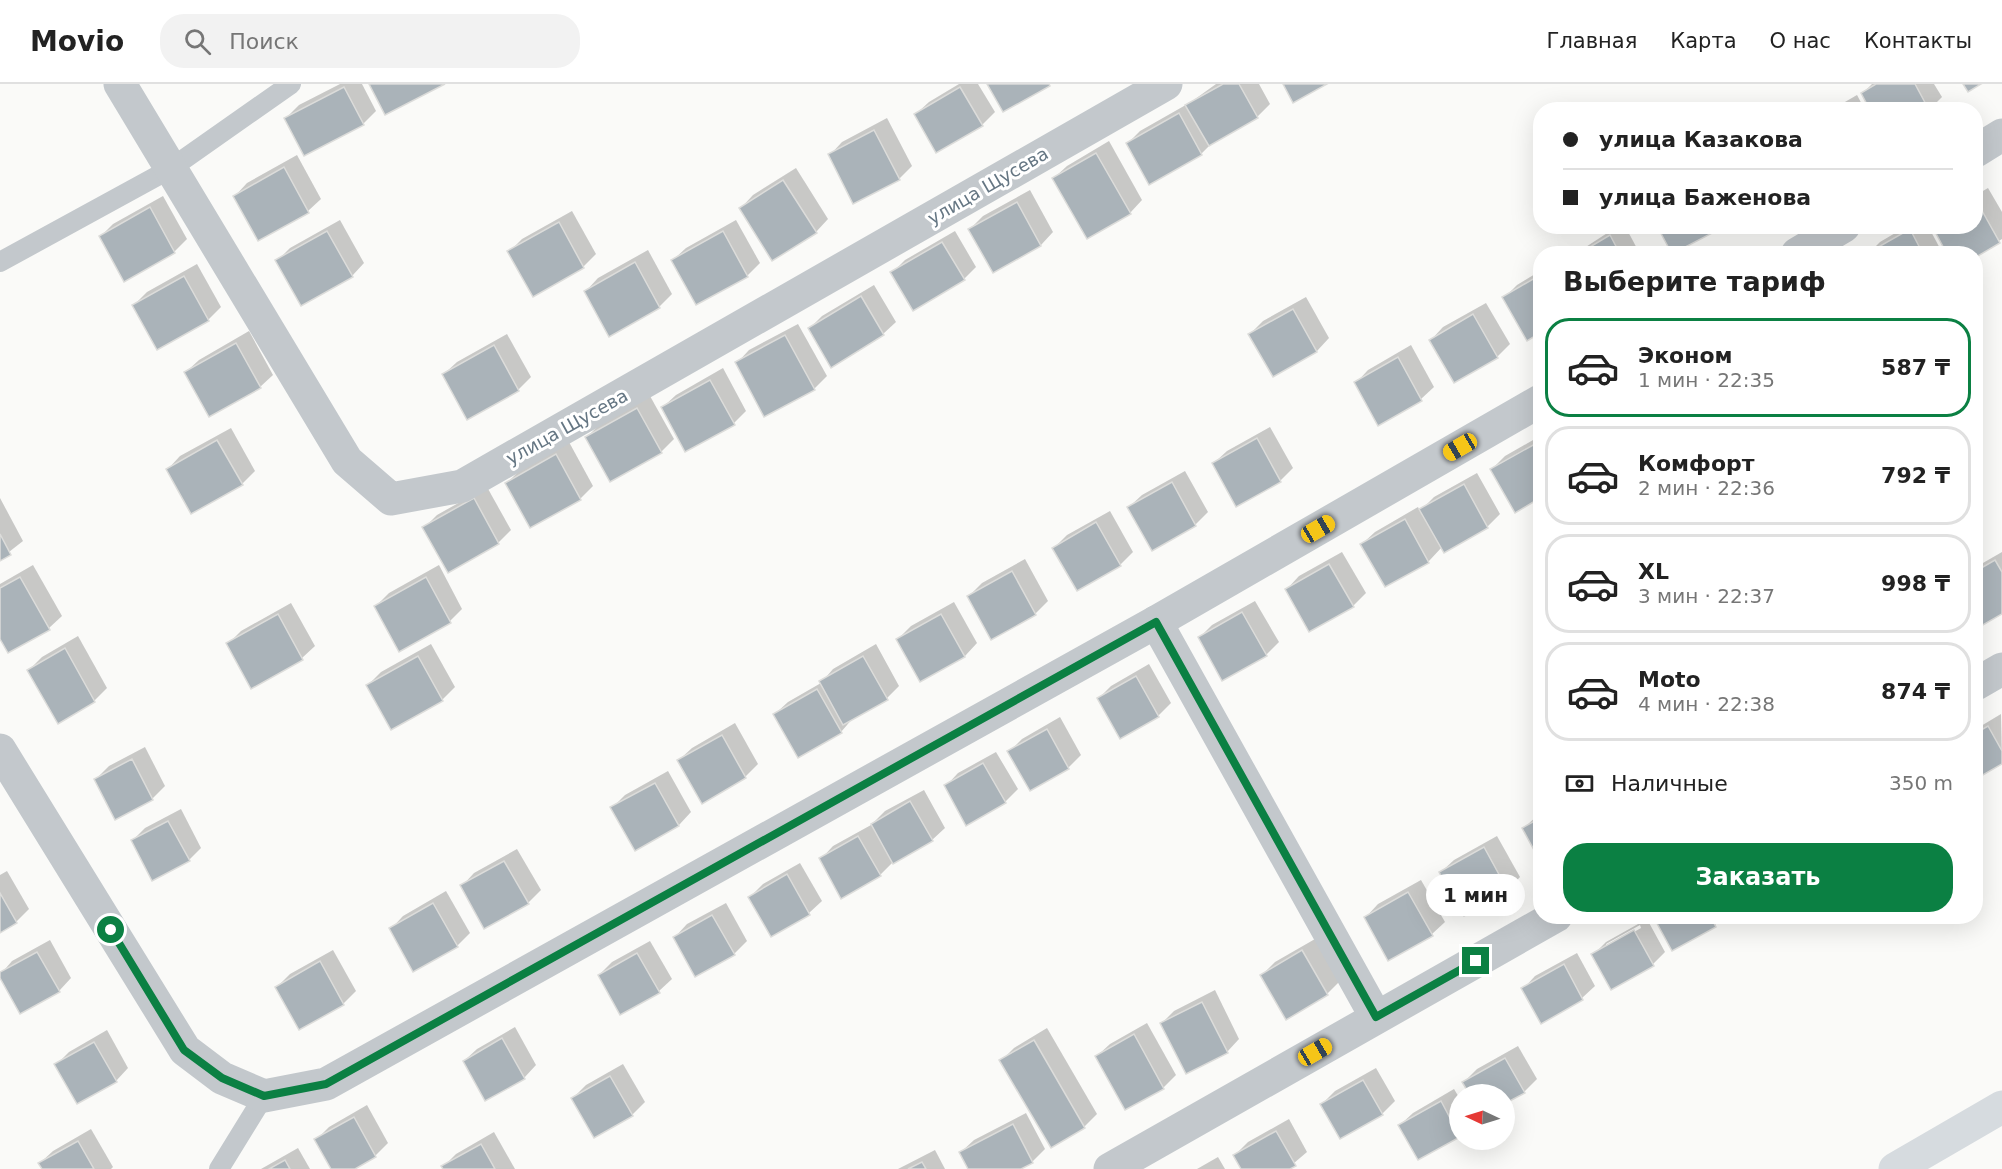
<!DOCTYPE html>
<html lang="ru">
<head>
<meta charset="utf-8">
<style>
	:root { --surface:#fff; --page:#f2f2f2; --text:#222; --muted:#767676; --line:#e0e0e0; --accent:#0b8043 }
	body { margin:0; font-family:"DejaVu Sans",sans-serif; background:var(--page); color:var(--text); height:100vh; display:flex; flex-direction:column; font-size:22px; white-space:nowrap }
	* { box-sizing:border-box; margin:0 }
	p { font-size:20px; color:var(--muted) }
	.icon { flex:none; width:33px; height:33px; fill:none; stroke:currentColor; stroke-width:2; stroke-linecap:round; stroke-linejoin:round }
	.map { position:relative; flex:1; overflow:hidden }
	.drawer { position:absolute; left:1533px; top:162px; width:450px; height:678px; display:flex; flex-direction:column; background:var(--surface); border-radius:24px; box-shadow:0 6px 24px #0002 }
	.drawer>* { flex:none }
	.banner { position:absolute; left:1533px; top:18px; width:450px; height:132px; border-radius:24px; box-shadow:0 6px 24px #0002; display:grid; align-content:center; height:132px; padding:0 30px; background:var(--surface) }
	.needle { width:39px; rotate:274deg }
	.fabs { position:absolute; left:1449px; top:1000px; display:grid; gap:12px }
	.fabs a { display:grid; place-items:center; width:66px; height:66px; border-radius:50%; background:var(--surface); box-shadow:0 6px 24px #0002; font-size:30px }
	.end { position:absolute; width:27px; height:27px; margin:-14px; border:8px solid #0b8043; background:#fff; box-shadow:0 0 0 3px #fff }
	.from { border-radius:50% }
	.bubble { position:absolute; height:42px; border-radius:21px; background:var(--surface); box-shadow:0 6px 24px #0002; font-size:20px; font-weight:800; line-height:42px; text-align:center }
	.car { position:absolute; width:18px; height:36px; margin:-18px -9px; border-radius:8px; box-shadow:0 0 4px 2px #0007; background:linear-gradient(#f5c518 24%,#345 0 40%,#f5c518 0 76%,#345 0 86%,#f5c518 0) }
	.banner b { display:flex; align-items:center; gap:21px; height:57px; font-size:22px }
	.banner b+b { border-top:2px solid var(--line) }
	.banner i { width:15px; height:15px; background:var(--text) }
	ul { padding:0; list-style:none }
	li { display:flex; align-items:center; gap:18px; height:99px; margin:0 12px 9px; padding:0 18px; border:3px solid var(--line); border-radius:24px }
	li div { flex:1 }
	li b { display:block; font-size:22px }
	li em { font-style:normal; font-weight:800 }
	li.active { border-color:var(--accent) }
	li>.icon { width:54px; height:54px; stroke-width:1.5 }
	h2 { padding:0 30px; font-size:27px; line-height:72px }
	.pay { display:flex; align-items:center; gap:15px; height:66px; padding:0 30px; font-size:22px }
	.pay p { margin-inline-start:auto }
	.action { display:flex; gap:12px; margin-top:auto; padding:12px 30px }
	.action a { flex:1; height:69px; border-radius:24px; background:var(--accent); color:#fff; font-size:24px; font-weight:800; line-height:69px; text-align:center }
	header { display:flex; align-items:center; gap:36px; box-sizing:border-box; height:84px; padding:0 30px; background:var(--surface); border-bottom:2px solid var(--line) }
	header strong { font-size:28px }
	nav { display:flex; gap:33px; margin-inline-start:auto; font-size:21px }
	.search { width:420px; height:54px; background:var(--page); display:flex; align-items:center; gap:15px; box-sizing:border-box; padding:0 21px; border-radius:24px; color:var(--muted); font-size:22px }
	.map>svg:first-child { display:block }
	.shadow { fill:#0003; fill-rule:evenodd }
	.building { fill:#aab3b9; stroke:#dcdcda; stroke-width:1.5 }
	.lines { fill:none; stroke-linecap:round; stroke-linejoin:round }
	.lane { stroke:#c3c8cc; stroke-width:20 }
	.street { stroke:#c3c8cc; stroke-width:33 }
	.secondary { stroke:#d6dbdf; stroke-width:33 }
	.route { stroke:#0b8043; stroke-width:8 }
	.labels { text-anchor:middle; stroke-width:6; stroke-linejoin:round; paint-order:stroke }
	.street-label { font-size:18px; fill:#657683; stroke:#fff }
</style>
</head>
<body>
<header>
<strong>Movio</strong>
<div class="search"><svg class="icon" aria-label="search" viewBox="0 0 24 24"><circle cx="10" cy="10" r="6"/><path d="M15 15l6 6"/></svg>Поиск</div>
<nav><a>Главная</a><a>Карта</a><a>О нас</a><a>Контакты</a></nav>
</header>
<div class="map">
<svg width="2002" height="1085" viewBox="0 0 2002 1085">
	<rect width="100%" height="100%" fill="#fafaf8"/>
	<g class="shadow">
		<path d="M340 0H362L376 27 363 40 286 34 299 21Z"/>
		<path d="M959 0H978L995 28 982 41 916 30 929 18Z"/>
		<path d="M1216 0H1259L1270 20 1257 33 1213 58 1201 70 1128 59 1140 47 1191 18Z"/>
		<path d="M1872 0H1934L1942 13 1929 26H1872L1863 9Z"/>
		<path d="M1857 11 1865 26H1831Z"/>
		<path d="M887 34 912 82 899 95 830 71 842 58Z"/>
		<path d="M1109 57 1142 116 1130 129 1054 94 1067 82Z"/>
		<path d="M297 71 321 115 308 127 258 155 235 112 247 99Z"/>
		<path d="M796 84 828 135 816 148 741 124 753 111Z"/>
		<path d="M1988 104 2002 128V155L1976 171V111Z"/>
		<path d="M1030 106 1053 148 1041 161 993 187 970 145 983 132Z"/>
		<path d="M163 112 187 155 174 168 100 153 113 140Z"/>
		<path d="M572 127 596 170 583 183 533 211 509 168 522 155Z"/>
		<path d="M340 136 364 179 352 192 277 177 290 164Z"/>
		<path d="M736 136 760 179 747 192 673 176 686 164Z"/>
		<path d="M1618 142H1625L1640 170H1575Z"/>
		<path d="M1907 142H1928L1943 170H1868L1880 158Z"/>
		<path d="M955 147 976 183 964 195 892 189 905 176Z"/>
		<path d="M648 166 672 210 660 222 609 250 586 207 598 194Z"/>
		<path d="M197 180 221 223 208 236 134 221 147 208Z"/>
		<path d="M1540 187V247L1527 255 1504 214 1517 201Z"/>
		<path d="M874 201 896 238 883 250 809 245 822 232Z"/>
		<path d="M1306 213 1329 254 1317 267 1274 291 1250 250 1263 237Z"/>
		<path d="M1486 219 1510 260 1497 273 1431 256 1443 243Z"/>
		<path d="M798 240 827 292 814 305 737 279 749 266Z"/>
		<path d="M249 247 273 291 260 303 186 288 199 276Z"/>
		<path d="M507 250 531 293 518 306 468 334 444 290 457 278Z"/>
		<path d="M1411 261 1434 303 1421 315 1379 340 1356 299 1368 286Z"/>
		<path d="M723 284 746 327 734 339 663 323 676 311Z"/>
		<path d="M650 312 674 355 661 368 587 353 600 340Z"/>
		<path d="M1270 343 1293 384 1280 397 1237 421 1214 379 1227 367Z"/>
		<path d="M231 344 255 387 242 400 168 385 180 372Z"/>
		<path d="M1540 352V412L1515 427 1492 385 1505 372Z"/>
		<path d="M569 358 593 402 580 415 530 442 507 399 519 387Z"/>
		<path d="M1185 387 1208 428 1195 441 1153 465 1129 423 1142 411Z"/>
		<path d="M1477 389 1500 430 1487 443 1442 463 1429 477 1386 501 1362 460 1375 448 1418 423 1420 427 1434 413Z"/>
		<path d="M487 403 511 446 498 459 424 444 437 431Z"/>
		<path d="M0 414 23 457 0 475Z"/>
		<path d="M1110 427 1133 468 1120 481 1054 464 1067 451Z"/>
		<path d="M1342 468 1366 509 1353 522 1287 505 1299 492Z"/>
		<path d="M2002 468V528L1976 543V483Z"/>
		<path d="M1025 475 1048 517 1035 530 969 512 982 499Z"/>
		<path d="M33 481 62 532 49 544 0 552V500Z"/>
		<path d="M439 481 462 525 450 537 376 522 389 509Z"/>
		<path d="M1255 517 1279 558 1266 571 1200 553 1212 541Z"/>
		<path d="M954 518 977 559 965 572 921 596 898 555 911 542Z"/>
		<path d="M291 519 315 562 302 574 228 560 241 547Z"/>
		<path d="M78 552 107 604 94 617 29 586 42 573Z"/>
		<path d="M431 560 455 603 442 616 368 601 381 588Z"/>
		<path d="M876 560 899 602 887 614 853 634 841 648 775 630 788 618 821 599 833 585Z"/>
		<path d="M1149 580 1171 619 1159 631 1120 653 1099 614 1111 602Z"/>
		<path d="M2001 630 2002 679 1976 693V645Z"/>
		<path d="M1060 633 1081 671 1068 684 1030 705 1009 668 1022 655Z"/>
		<path d="M735 639 758 680 745 693 679 676 692 664Z"/>
		<path d="M145 663 165 702 152 715 96 695 109 682Z"/>
		<path d="M996 668 1018 705 1005 718 946 702 958 689Z"/>
		<path d="M668 687 691 728 679 741 636 765 612 724 625 711Z"/>
		<path d="M924 706 945 744 932 756 893 778 880 791 821 775 833 762 871 741 885 727Z"/>
		<path d="M181 725 201 764 189 776 132 757 145 744Z"/>
		<path d="M1540 729V774L1524 744Z"/>
		<path d="M1497 752 1520 793 1508 806 1465 830 1441 788 1454 776Z"/>
		<path d="M517 765 541 806 528 819 462 802 474 789Z"/>
		<path d="M800 779 822 817 809 829 771 851 750 813 763 800Z"/>
		<path d="M7 787 29 825 16 838 0 847V791Z"/>
		<path d="M1421 796 1445 838 1432 850 1366 833 1378 820Z"/>
		<path d="M446 807 470 849 457 862 391 845 403 832Z"/>
		<path d="M726 819 747 857 734 870 675 853 687 840Z"/>
		<path d="M1655 832H1724L1715 841Z"/>
		<path d="M1647 835 1665 868 1653 880 1593 871 1606 858ZM1640 841 1641 844 1606 864V860Z"/>
		<path d="M1315 855 1340 897 1327 910 1262 891 1275 878Z"/>
		<path d="M50 856 71 894 59 907 0 891 12 877Z"/>
		<path d="M650 857 672 895 659 907 599 891 612 878Z"/>
		<path d="M333 866 356 907 343 920 277 903 290 890Z"/>
		<path d="M1577 869 1595 902 1582 914 1541 938 1523 905 1535 892Z"/>
		<path d="M1215 906 1239 955 1227 968 1162 939 1174 927Z"/>
		<path d="M1147 939 1176 991 1163 1004 1097 972 1110 960Z"/>
		<path d="M515 943 536 981 524 994 464 977 477 965Z"/>
		<path d="M1047 944 1097 1030 1084 1043 1001 977 1014 964Z"/>
		<path d="M107 946 128 984 116 997 56 981 69 968Z"/>
		<path d="M1518 962 1537 995 1524 1008 1471 1011 1464 998 1477 985Z"/>
		<path d="M623 980 645 1018 632 1031 573 1014 586 1001Z"/>
		<path d="M1376 984 1395 1017 1382 1030 1322 1020 1335 1007Z"/>
		<path d="M1454 1005 1460 1015V1051L1418 1074 1400 1041 1413 1029Z"/>
		<path d="M367 1021 388 1059 375 1072 352 1085H333L316 1056 329 1043Z"/>
		<path d="M1026 1029 1045 1065 1032 1078 1018 1085H969L961 1068 974 1056Z"/>
		<path d="M1289 1035 1307 1068 1287 1085H1243L1235 1071 1248 1058Z"/>
		<path d="M91 1045 113 1083 111 1085H43L40 1079 53 1067Z"/>
		<path d="M494 1048 515 1085H445L443 1083 456 1070Z"/>
		<path d="M298 1064 310 1085H261Z"/>
		<path d="M935 1066 945 1085H898Z"/>
		<path d="M1218 1073 1225 1085H1197Z"/>
	</g>
	<g class="building">
		<path d="M369 0H445L385 31Z"/>
		<path d="M987 0H1049L1050 2 1003 28Z"/>
		<path d="M1223 0H1239L1258 34 1209 62 1185 21Z"/>
		<path d="M1283 0H1327L1293 19Z"/>
		<path d="M1876 0H1915L1929 26H1870L1861 9Z"/>
		<path d="M1963 0H1981L1968 8Z"/>
		<path d="M344 3 364 41 304 72 284 34Z"/>
		<path d="M960 3 983 42 936 69 914 30Z"/>
		<path d="M1179 29 1202 71 1149 101 1126 59Z"/>
		<path d="M874 46 900 96 853 120 828 70Z"/>
		<path d="M1096 69 1131 130 1087 155 1052 94Z"/>
		<path d="M284 83 309 129 258 157 233 112Z"/>
		<path d="M783 96 817 149 772 177 739 124Z"/>
		<path d="M1976 116 2000 159 1976 173V170H1947L1932 142H1976Z"/>
		<path d="M1017 118 1041 162 993 189 968 145Z"/>
		<path d="M150 123 175 169 124 198 99 152Z"/>
		<path d="M559 138 584 184 533 213 507 167Z"/>
		<path d="M1657 142H1716L1718 146 1672 170Z"/>
		<path d="M1910 145 1923 170H1866Z"/>
		<path d="M327 147 353 193 301 222 275 176Z"/>
		<path d="M723 147 748 193 696 221 671 176Z"/>
		<path d="M1610 151 1620 170H1578Z"/>
		<path d="M942 158 965 196 913 227 890 188Z"/>
		<path d="M635 178 660 224 609 253 584 207Z"/>
		<path d="M1540 191V249L1527 257 1502 213Z"/>
		<path d="M184 192 209 237 157 266 132 221Z"/>
		<path d="M861 212 884 251 831 284 808 244Z"/>
		<path d="M1293 225 1317 268 1273 293 1248 250Z"/>
		<path d="M1473 230 1498 274 1454 299 1429 256Z"/>
		<path d="M785 251 815 306 764 333 735 278Z"/>
		<path d="M236 259 261 304 209 333 184 288Z"/>
		<path d="M494 261 519 307 467 336 442 290Z"/>
		<path d="M1398 273 1422 317 1378 342 1354 298Z"/>
		<path d="M710 296 735 341 685 368 661 323Z"/>
		<path d="M637 324 662 369 610 398 585 353Z"/>
		<path d="M1257 354 1281 398 1236 423 1212 379Z"/>
		<path d="M217 356 243 401 191 430 166 385Z"/>
		<path d="M1535 360 1540 370V414L1515 429 1490 385Z"/>
		<path d="M556 370 581 416 530 444 505 399Z"/>
		<path d="M1172 398 1196 442 1152 467 1127 423Z"/>
		<path d="M1464 400 1488 444 1444 469 1419 425Z"/>
		<path d="M474 414 499 460 448 489 422 443Z"/>
		<path d="M1405 435 1429 479 1385 503 1360 460Z"/>
		<path d="M1096 438 1121 482 1077 507 1052 464Z"/>
		<path d="M0 450 11 471 0 477Z"/>
		<path d="M1995 476 2002 488V530L1976 545V487Z"/>
		<path d="M1329 480 1354 523 1309 548 1285 505Z"/>
		<path d="M1012 487 1036 531 991 556 967 512Z"/>
		<path d="M20 493 50 546 8 569 0 555V504Z"/>
		<path d="M426 493 451 539 399 568 374 522Z"/>
		<path d="M1242 528 1267 572 1222 597 1198 553Z"/>
		<path d="M278 530 303 576 251 605 226 559Z"/>
		<path d="M941 530 965 573 920 598 896 555Z"/>
		<path d="M65 564 95 618 58 640 27 586Z"/>
		<path d="M418 572 443 617 391 646 366 601Z"/>
		<path d="M863 572 888 616 843 641 819 597Z"/>
		<path d="M1136 592 1159 633 1120 655 1097 614Z"/>
		<path d="M817 605 842 649 798 674 773 630Z"/>
		<path d="M1988 642 2002 667V680L1976 695V649Z"/>
		<path d="M1047 645 1069 685 1030 707 1007 667Z"/>
		<path d="M722 651 746 694 702 720 677 676Z"/>
		<path d="M132 675 153 716 115 736 94 695Z"/>
		<path d="M983 679 1006 719 966 742 944 701Z"/>
		<path d="M655 699 679 742 635 767 610 723Z"/>
		<path d="M910 717 933 757 893 780 871 740Z"/>
		<path d="M1540 734V777L1522 744Z"/>
		<path d="M168 737 190 777 152 797 131 756Z"/>
		<path d="M858 752 881 792 841 815 819 774Z"/>
		<path d="M1484 763 1508 807 1464 832 1439 788Z"/>
		<path d="M504 777 529 820 484 845 460 801Z"/>
		<path d="M787 790 810 831 771 853 748 813Z"/>
		<path d="M1408 808 1433 852 1388 877 1364 833Z"/>
		<path d="M0 809 17 839 0 849Z"/>
		<path d="M433 819 458 863 413 888 389 844Z"/>
		<path d="M712 831 735 871 695 893 673 853Z"/>
		<path d="M1653 832H1710L1716 843 1672 867Z"/>
		<path d="M1634 846 1654 882 1611 906 1591 870Z"/>
		<path d="M1302 866 1328 911 1286 936 1260 891Z"/>
		<path d="M37 868 60 908 20 930 0 894V888Z"/>
		<path d="M637 869 660 909 620 931 598 891Z"/>
		<path d="M320 877 344 921 299 946 275 903Z"/>
		<path d="M1564 880 1583 916 1541 940 1521 904Z"/>
		<path d="M1202 918 1228 969 1186 990 1160 939Z"/>
		<path d="M1134 950 1164 1005 1125 1026 1095 972Z"/>
		<path d="M502 954 525 995 485 1017 463 977Z"/>
		<path d="M1034 956 1085 1044 1051 1064 999 976Z"/>
		<path d="M94 958 117 998 77 1020 54 980Z"/>
		<path d="M1505 974 1525 1009 1504 1020V1011H1470L1462 998Z"/>
		<path d="M610 992 633 1032 594 1054 571 1014Z"/>
		<path d="M1363 996 1383 1031 1340 1055 1320 1020Z"/>
		<path d="M1441 1017 1460 1053 1418 1076 1398 1041Z"/>
		<path d="M354 1033 376 1073 355 1085H331L314 1055Z"/>
		<path d="M1013 1040 1033 1079 1021 1085H968L959 1068Z"/>
		<path d="M1276 1047 1296 1082 1290 1085H1241L1233 1071Z"/>
		<path d="M78 1057 94 1085H42L38 1079Z"/>
		<path d="M481 1060 495 1085H443L441 1082Z"/>
		<path d="M285 1076 290 1085H269Z"/>
		<path d="M922 1078 926 1085H908Z"/>
	</g>
	<g class="lines">
		<g class="lane">
			<path d="M0 178 170 85 291 0"/>
			<path d="M219 1085 264 1012"/>
		</g>
		<g class="street">
			<path d="M120 0 347 377 391 415 462 402 1166 0"/>
			<path d="M1976 67 2002 51"/>
			<path d="M1797 170 1844 142"/>
			<path d="M1156 538 1376 933"/>
			<path d="M1976 600 2002 585"/>
			<path d="M0 666 185 966 222 994 264 1012 326 1000 1156 538 1540 317"/>
			<path d="M1110 1085 1556 832"/>
		</g>
		<path class="secondary" d="M1895 1085 2002 1023"/>
	</g>
	<g class="lines">
		<path class="route" d="M111 846 184 966 222 994 264 1012 326 1000 1156 538 1376 933 1476 877"/>
	</g>
	<g class="labels">
		<g class="street-label">
			<text transform="translate(988 102) rotate(-30)" y="6">улица Щусева</text>
			<text transform="translate(567 343) rotate(-29)" y="6">улица Щусева</text>
		</g>
	</g>
</svg>
<div class="fabs">
<a><svg class="needle" viewBox="-14 -14 28 28"><path d="M0-13l5 13h-10z" fill="#e53935"/><path d="M0 13l5-13h-10z" fill="#767676"/></svg></a>
</div>
<i class="end from" style="left:111px;top:846px"></i>
<i class="end" style="left:1476px;top:877px"></i>
<div class="bubble" style="left:1426px;top:790px;width:99px">1 мин</div>
<i class="car" style="left:1460px;top:363px;rotate:240deg"></i>
<i class="car" style="left:1318px;top:445px;rotate:60deg"></i>
<i class="car" style="left:1315px;top:968px;rotate:60deg"></i>
<div class="banner">
<b><i class="from"></i>улица Казакова</b>
<b><i></i>улица Баженова</b>
</div>
<section class="drawer">
<h2>Выберите тариф</h2>
<ul>
<li class="active"><svg class="icon" aria-label="car" viewBox="0 0 24 24"><path d="M5 17H2v-5l4-1 3-4h7l3 4 3 1v5h-3M9 17h6M6 11h13"/><circle cx="7" cy="17" r="2"/><circle cx="17" cy="17" r="2"/></svg><div><b>Эконом</b><p>1 мин · 22:35</p></div><em>587 ₸</em></li>
<li><svg class="icon" aria-label="car" viewBox="0 0 24 24"><path d="M5 17H2v-5l4-1 3-4h7l3 4 3 1v5h-3M9 17h6M6 11h13"/><circle cx="7" cy="17" r="2"/><circle cx="17" cy="17" r="2"/></svg><div><b>Комфорт</b><p>2 мин · 22:36</p></div><em>792 ₸</em></li>
<li><svg class="icon" aria-label="car" viewBox="0 0 24 24"><path d="M5 17H2v-5l4-1 3-4h7l3 4 3 1v5h-3M9 17h6M6 11h13"/><circle cx="7" cy="17" r="2"/><circle cx="17" cy="17" r="2"/></svg><div><b>XL</b><p>3 мин · 22:37</p></div><em>998 ₸</em></li>
<li><svg class="icon" aria-label="car" viewBox="0 0 24 24"><path d="M5 17H2v-5l4-1 3-4h7l3 4 3 1v5h-3M9 17h6M6 11h13"/><circle cx="7" cy="17" r="2"/><circle cx="17" cy="17" r="2"/></svg><div><b>Moto</b><p>4 мин · 22:38</p></div><em>874 ₸</em></li>
</ul>
<div class="pay"><svg class="icon" aria-label="cash" viewBox="0 0 24 24"><path d="M3 7h18v10H3z"/><circle cx="12" cy="12" r="2"/></svg>Наличные<p>350 m</p></div>
<div class="action"><a>Заказать</a></div>
</section>
</div>
</body>
</html>
